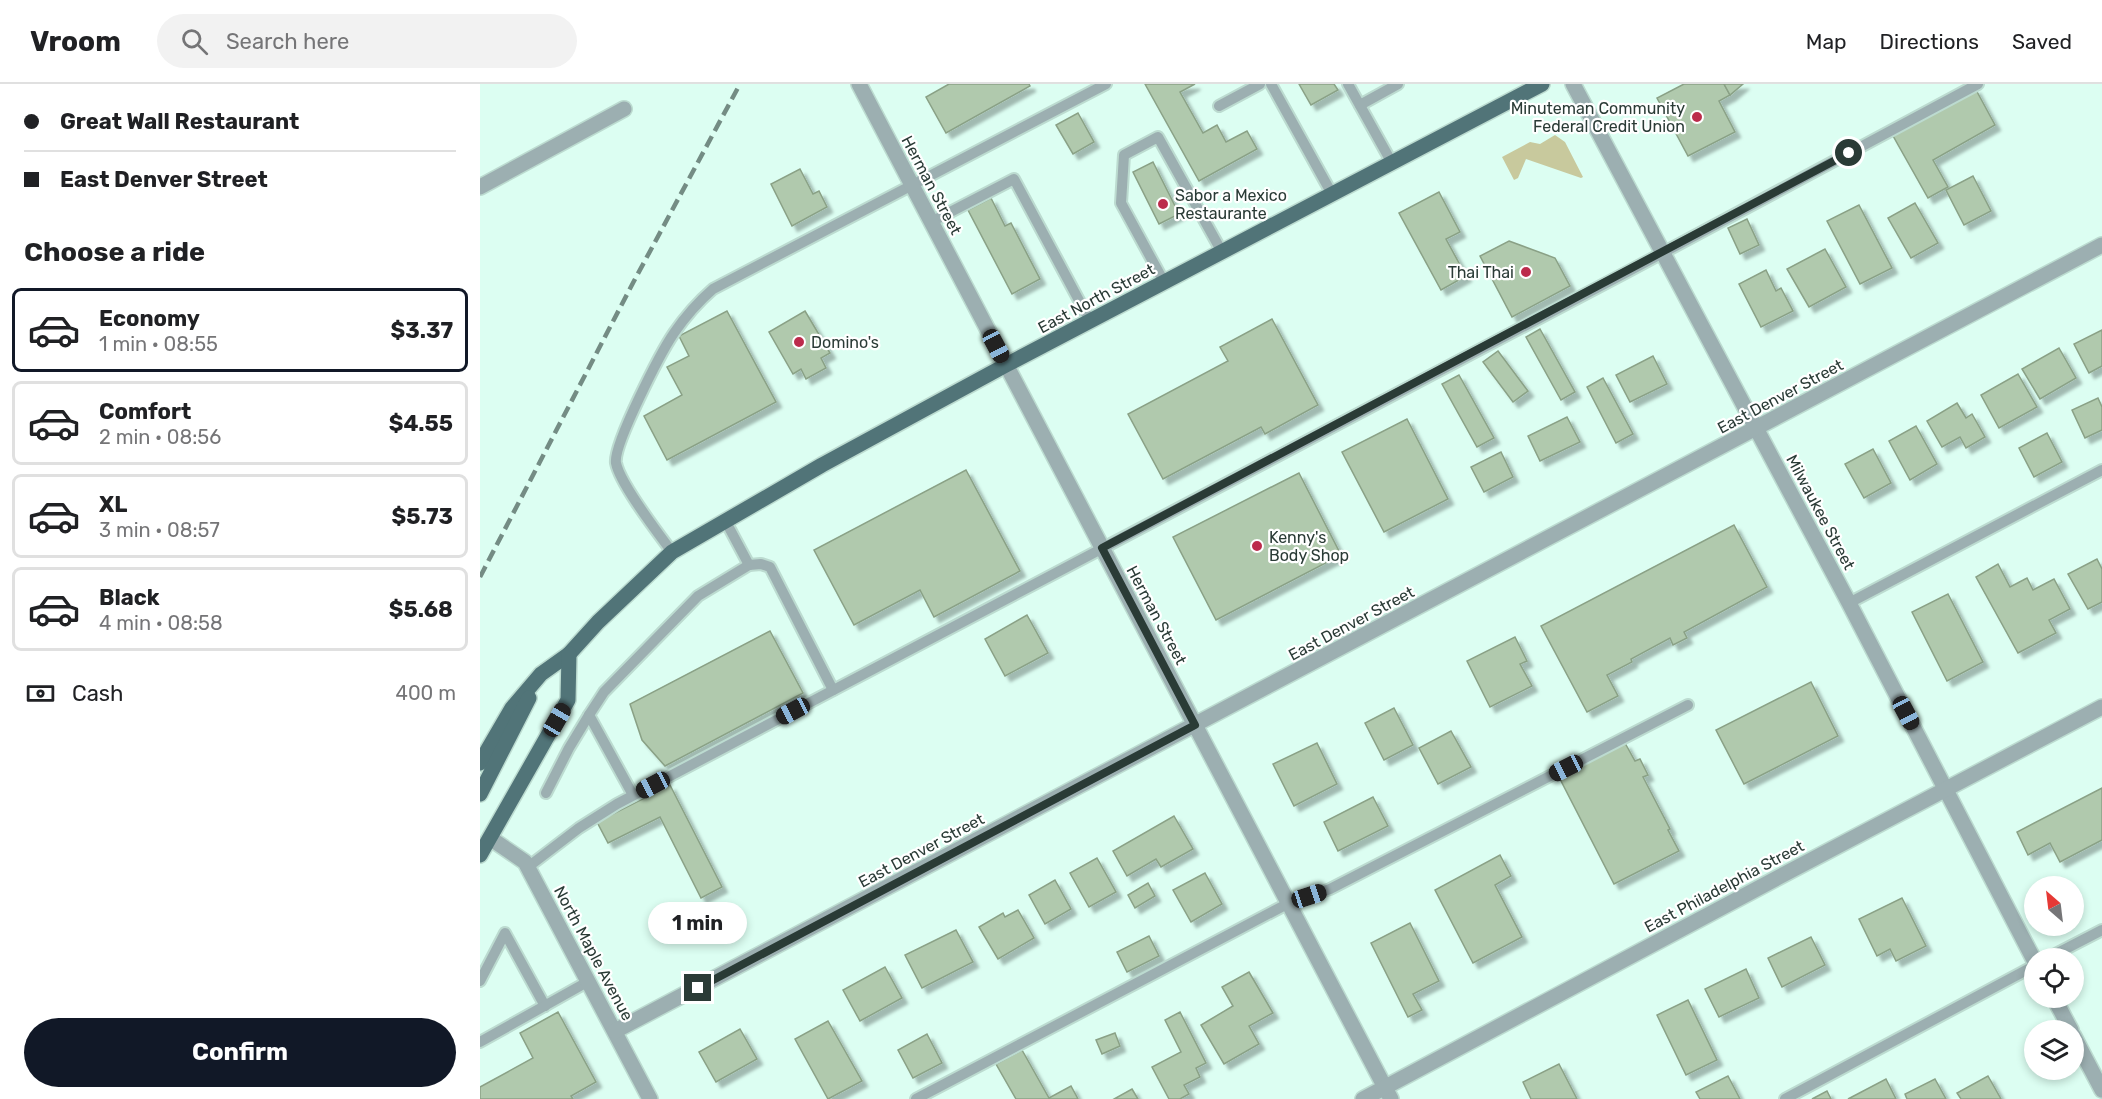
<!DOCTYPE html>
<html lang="en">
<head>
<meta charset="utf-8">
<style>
	:root { --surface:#fff; --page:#f2f2f2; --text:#202124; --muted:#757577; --line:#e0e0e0; --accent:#111827 }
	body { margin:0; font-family:Rubik,sans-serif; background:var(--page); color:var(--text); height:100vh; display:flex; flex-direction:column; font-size:22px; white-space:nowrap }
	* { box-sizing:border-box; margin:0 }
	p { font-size:20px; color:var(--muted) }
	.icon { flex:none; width:33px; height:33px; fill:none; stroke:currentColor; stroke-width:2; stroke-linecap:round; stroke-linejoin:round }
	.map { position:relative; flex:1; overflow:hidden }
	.side { display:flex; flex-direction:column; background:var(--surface); width:480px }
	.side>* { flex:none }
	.top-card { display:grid; align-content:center; height:132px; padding:0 24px; background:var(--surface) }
	.needle { width:39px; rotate:332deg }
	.controls { position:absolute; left:1544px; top:792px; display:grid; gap:12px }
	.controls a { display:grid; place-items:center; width:60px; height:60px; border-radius:50%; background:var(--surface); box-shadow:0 3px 9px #0003; font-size:30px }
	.end { position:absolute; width:27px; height:27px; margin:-14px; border:8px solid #2a3b36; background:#fff; box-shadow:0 0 0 3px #fff }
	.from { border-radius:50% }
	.bubble { position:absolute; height:42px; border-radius:21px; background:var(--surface); box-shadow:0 3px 9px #0003; font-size:20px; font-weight:700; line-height:42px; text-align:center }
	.car { position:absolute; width:18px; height:36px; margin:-18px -9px; border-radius:8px; box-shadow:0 0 4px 2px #0007; background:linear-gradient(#222 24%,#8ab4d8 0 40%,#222 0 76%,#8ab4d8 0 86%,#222 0) }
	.top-card b { display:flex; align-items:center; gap:21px; height:57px; font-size:22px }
	.top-card b+b { border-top:2px solid var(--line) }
	.top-card i { width:15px; height:15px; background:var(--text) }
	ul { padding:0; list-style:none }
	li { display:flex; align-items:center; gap:18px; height:84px; margin:0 12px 9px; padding:0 12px; border:3px solid var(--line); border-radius:9px }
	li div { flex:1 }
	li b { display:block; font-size:22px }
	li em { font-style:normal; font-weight:700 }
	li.current { border-color:var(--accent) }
	li>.icon { width:54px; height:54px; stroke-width:1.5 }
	h2 { padding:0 24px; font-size:27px; line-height:72px }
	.pay { display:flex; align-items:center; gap:15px; height:66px; padding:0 24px; font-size:22px }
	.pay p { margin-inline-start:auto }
	.action { display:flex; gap:12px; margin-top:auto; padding:12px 24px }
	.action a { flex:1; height:69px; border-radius:36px; background:var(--accent); color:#fff; font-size:24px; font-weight:700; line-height:69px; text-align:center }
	header { display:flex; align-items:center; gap:36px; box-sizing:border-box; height:84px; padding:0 30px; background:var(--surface); border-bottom:2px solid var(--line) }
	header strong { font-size:28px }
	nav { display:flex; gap:33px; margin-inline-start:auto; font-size:21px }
	.search { width:420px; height:54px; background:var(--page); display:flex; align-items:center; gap:15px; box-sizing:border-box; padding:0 21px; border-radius:33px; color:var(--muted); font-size:22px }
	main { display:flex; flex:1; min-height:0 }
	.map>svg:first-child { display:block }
	.green { fill:#c8c99d }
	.building { fill:#b0c9ad; stroke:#8aa186; stroke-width:1.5; filter:url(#shadow) }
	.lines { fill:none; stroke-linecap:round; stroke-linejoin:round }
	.lane-casing { stroke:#bcdbd0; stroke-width:14 }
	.street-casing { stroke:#bcdbd0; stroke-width:18 }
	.primary-casing { stroke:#bcdbd0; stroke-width:18 }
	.lane { stroke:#9cafb1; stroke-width:10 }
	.street { stroke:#9cafb1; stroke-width:15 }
	.primary { stroke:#517478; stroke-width:15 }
	.rail { stroke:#748c84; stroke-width:4.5; stroke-dasharray:12 6; stroke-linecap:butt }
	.route { stroke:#2a3b36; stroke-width:8 }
	.poi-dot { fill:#bc2b4b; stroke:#fff; stroke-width:2 }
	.labels { text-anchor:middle; stroke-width:4.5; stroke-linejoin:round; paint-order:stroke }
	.poi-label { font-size:16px; fill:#2a3b36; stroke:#fff; text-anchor:start }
	.street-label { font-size:16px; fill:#2a3b36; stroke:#fff }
</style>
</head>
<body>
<header>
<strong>Vroom</strong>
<div class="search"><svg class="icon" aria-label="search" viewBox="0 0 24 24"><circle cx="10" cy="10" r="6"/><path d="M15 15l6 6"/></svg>Search here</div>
<nav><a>Map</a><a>Directions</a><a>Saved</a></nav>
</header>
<main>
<section class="side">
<div class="top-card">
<b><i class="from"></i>Great Wall Restaurant</b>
<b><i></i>East Denver Street</b>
</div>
<h2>Choose a ride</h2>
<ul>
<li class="current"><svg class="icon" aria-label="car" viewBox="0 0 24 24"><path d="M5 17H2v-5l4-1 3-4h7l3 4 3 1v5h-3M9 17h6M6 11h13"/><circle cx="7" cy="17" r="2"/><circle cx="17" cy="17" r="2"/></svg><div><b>Economy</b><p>1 min · 08:55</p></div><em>$3.37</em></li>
<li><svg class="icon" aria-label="car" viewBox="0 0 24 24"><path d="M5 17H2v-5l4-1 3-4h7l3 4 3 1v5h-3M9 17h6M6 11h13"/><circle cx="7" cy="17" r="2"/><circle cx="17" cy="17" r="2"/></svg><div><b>Comfort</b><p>2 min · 08:56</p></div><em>$4.55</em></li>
<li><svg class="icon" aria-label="car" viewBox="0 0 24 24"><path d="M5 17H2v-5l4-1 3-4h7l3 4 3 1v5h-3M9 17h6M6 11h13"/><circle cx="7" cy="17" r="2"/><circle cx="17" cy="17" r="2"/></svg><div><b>XL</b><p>3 min · 08:57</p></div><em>$5.73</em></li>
<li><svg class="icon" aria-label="car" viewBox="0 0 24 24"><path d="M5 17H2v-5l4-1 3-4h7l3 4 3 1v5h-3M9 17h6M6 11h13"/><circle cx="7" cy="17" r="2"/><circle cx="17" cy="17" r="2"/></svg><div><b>Black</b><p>4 min · 08:58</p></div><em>$5.68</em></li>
</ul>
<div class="pay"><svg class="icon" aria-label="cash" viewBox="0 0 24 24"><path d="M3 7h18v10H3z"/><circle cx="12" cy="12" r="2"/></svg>Cash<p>400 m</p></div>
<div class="action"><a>Confirm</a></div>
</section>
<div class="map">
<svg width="1622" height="1015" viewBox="0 0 1622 1015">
	<defs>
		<filter id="shadow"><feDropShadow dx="5.5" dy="5.5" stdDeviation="1.5" flood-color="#0004"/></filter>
	</defs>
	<rect width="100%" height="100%" fill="#dcfef2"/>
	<path class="green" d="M1075 51 1085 58 1103 93 1101 94 1046 75 1038 94 1034 96 1022 73 1050 58 1060 60Z"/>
	<g class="building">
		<path d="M469 0H549L550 2 466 49 446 13Z"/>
		<path d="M665 0H715L700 8 723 49 737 41 746 58 767 47 777 65 719 97Z"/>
		<path d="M819 0H854L858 6 831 21Z"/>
		<path d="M1204 0H1244L1250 11 1239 17 1255 48 1208 72 1177 14Z"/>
		<path d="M1244 0H1263L1250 11Z"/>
		<path d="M1495 4 1515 41 1453 76 1468 103 1448 114 1412 50Z"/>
		<path d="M598 29 614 58 593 70 576 41Z"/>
		<path d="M673 78 699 130 679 140 653 88Z"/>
		<path d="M320 85 333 110 339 107 347 123 312 142 291 100Z"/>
		<path d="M1493 92 1511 127 1484 141 1466 106Z"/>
		<path d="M959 108 980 148 966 155 986 192 961 206 919 129Z"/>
		<path d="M511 114 525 142 531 139 560 195 532 210 488 126Z"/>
		<path d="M1435 119 1458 159 1431 174 1408 134Z"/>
		<path d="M1379 121 1412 184 1380 200 1347 137Z"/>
		<path d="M1267 135 1279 161 1260 170 1248 144Z"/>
		<path d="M1029 157 1075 174 1090 202 1032 233 1000 172Z"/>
		<path d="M1345 165 1366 203 1329 223 1307 185Z"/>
		<path d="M1286 186 1296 207 1301 204 1313 227 1281 243 1259 200Z"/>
		<path d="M247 227 296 318 187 376 164 332 202 311 187 283 209 272 199 252Z"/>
		<path d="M325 227 350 269 341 274 346 284 326 295 321 285 313 290 289 248Z"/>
		<path d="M792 235 838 321 785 350 781 343 683 395 648 330 748 277 740 263Z"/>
		<path d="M1060 245 1095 308 1081 316 1046 253Z"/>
		<path d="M1622 246V282L1609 289 1594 260Z"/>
		<path d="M1579 264 1596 294 1560 315 1542 285Z"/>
		<path d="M1018 267 1048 307 1033 318 1003 278Z"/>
		<path d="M1173 272 1187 300 1150 318 1136 291Z"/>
		<path d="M1538 290 1557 323 1519 344 1501 311Z"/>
		<path d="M979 291 1014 354 997 363 962 300Z"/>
		<path d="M1123 294 1153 350 1136 359 1107 303Z"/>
		<path d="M1618 314 1622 323V346L1605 354 1592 326Z"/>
		<path d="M1477 319 1486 334 1492 330 1505 353 1486 364 1480 353 1462 363 1447 337Z"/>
		<path d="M1087 333 1100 358 1060 377 1048 352Z"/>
		<path d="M927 335 968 415 904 448 862 368Z"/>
		<path d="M1436 342 1457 380 1430 396 1409 357Z"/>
		<path d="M1567 349 1582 378 1554 393 1539 364Z"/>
		<path d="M1393 365 1411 399 1384 414 1365 380Z"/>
		<path d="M1021 368 1033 393 1004 408 991 383Z"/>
		<path d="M486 386 540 487 454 533 440 506 374 541 334 466Z"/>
		<path d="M819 389 861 471 736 536 693 453Z"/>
		<path d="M1254 441 1287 503 1204 548 1207 554 1193 561 1190 554 1151 575 1152 578 1127 591 1138 612 1107 628 1061 542Z"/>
		<path d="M1617 475 1622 485V518L1608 525 1588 490Z"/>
		<path d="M1518 480 1530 503 1547 494 1553 506 1574 495 1590 525 1569 536 1576 549 1538 569 1496 493Z"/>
		<path d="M1468 510 1503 578 1467 597 1432 528Z"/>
		<path d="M547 531 568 569 525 592 505 555Z"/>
		<path d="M290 547 323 609 185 682 162 656 150 620Z"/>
		<path d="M1035 553 1047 577 1040 580 1052 602 1010 623 987 577Z"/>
		<path d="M1331 598 1358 652 1264 700 1236 646Z"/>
		<path d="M914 624 933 661 904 676 885 639Z"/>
		<path d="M971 647 991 683 958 700 939 664Z"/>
		<path d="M837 659 857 700 814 722 793 680Z"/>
		<path d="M1145 659 1155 677 1160 675 1168 691 1163 693 1190 745 1188 746 1199 767 1134 800 1079 693Z"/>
		<path d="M190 701 242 803 221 814 180 733 128 759 117 738Z"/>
		<path d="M1622 704V756L1580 778 1570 759 1548 771 1537 748Z"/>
		<path d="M893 713 908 742 858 767 844 738Z"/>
		<path d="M694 732 713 765 681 783 676 775 647 792 633 767Z"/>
		<path d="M1020 771 1031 792 1015 801 1042 853 993 879 955 806Z"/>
		<path d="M617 774 636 808 609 823 590 789Z"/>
		<path d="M725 789 742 820 711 838 693 806Z"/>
		<path d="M575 796 591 825 565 840 549 811Z"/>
		<path d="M668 799 675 812 655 824 648 811Z"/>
		<path d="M1422 814 1446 862 1416 877 1410 865 1397 872 1379 835Z"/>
		<path d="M538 826 554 854 518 875 499 843 523 829 525 833Z"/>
		<path d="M930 839 959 897 933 910 942 926 928 933 891 859Z"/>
		<path d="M476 846 493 878 442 904 425 871Z"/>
		<path d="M669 852 679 872 647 888 637 868Z"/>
		<path d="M1331 853 1345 881 1302 903 1288 874Z"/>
		<path d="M405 883 422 914 380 937 363 906Z"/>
		<path d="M1266 885 1279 914 1239 933 1225 905Z"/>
		<path d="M769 888 793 929 769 942 779 960 744 980 721 941 753 922 742 903Z"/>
		<path d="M1208 916 1237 976 1206 991 1177 931Z"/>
		<path d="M78 928 116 998 91 1012 93 1015H0V1003L53 974 40 949Z"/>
		<path d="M700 928 726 979 716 984 720 993 704 1001 709 1010 700 1015H689L672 983 701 968 685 936Z"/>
		<path d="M348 937 382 997 348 1015 315 955Z"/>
		<path d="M260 945 277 975 236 998 219 968Z"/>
		<path d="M635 949 640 962 622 970 616 956Z"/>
		<path d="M447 950 462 979 433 994 418 966Z"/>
		<path d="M542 966 569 1014 591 1002 598 1015H536L516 980Z"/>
		<path d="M1079 980 1097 1015H1051L1043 998Z"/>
		<path d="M1248 992 1260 1015H1220L1216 1008Z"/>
		<path d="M1508 992 1521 1015H1481L1477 1009Z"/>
		<path d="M1406 995 1416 1015H1368Z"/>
		<path d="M1455 995 1466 1015H1427L1425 1010Z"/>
		<path d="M652 1005 658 1015H634Z"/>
		<path d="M1347 1007 1351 1015H1332Z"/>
	</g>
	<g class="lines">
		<defs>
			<g id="lane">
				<path d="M791 0 852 110"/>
				<path d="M868 0 912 79"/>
				<path d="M880 21 918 0"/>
				<path d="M739 22 780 0"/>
				<path d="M451 138 534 95 610 237"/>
				<path d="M684 198 641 119 644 71 678 53 742 168"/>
				<path d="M245 436 269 481"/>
				<path d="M192 468C178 449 140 400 136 379 133 361 181 268 194 249 205 233 218 218 233 205L626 0"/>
				<path d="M1369 519 1622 386"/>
				<path d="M66 709 89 664 109 631"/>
				<path d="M153 711 109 631 124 608 218 512 269 481 281 480 290 483 353 606"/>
				<path d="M48 783 99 744 137 720 1147 188 1498 0"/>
				<path d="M1568 874 1622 846"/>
				<path d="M0 897 25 849 65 922"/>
				<path d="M0 958 109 897"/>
				<path d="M436 1015 809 819 850 805 1208 621"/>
				<path d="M1305 1015 1554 882"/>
			</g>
			<g id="street">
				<path d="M379 0 911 1015"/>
				<path d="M1093 0 1369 519 1554 876"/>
				<path d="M0 103 144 25"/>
				<path d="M10 754 45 778 170 1015"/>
				<path d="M1574 914 1591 946"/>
				<path d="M135 947 1622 161"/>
				<path d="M1593 951 1622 1006"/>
				<path d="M883 1015 1299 793 1622 623"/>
			</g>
			<g id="primary">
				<path d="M0 679 32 624 61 590 89 570 118 538 192 468 342 381 526 281 1062 0"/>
				<path d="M0 710 49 614"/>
				<path d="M0 771 88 616 89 570"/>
			</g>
		</defs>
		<use href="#lane" class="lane-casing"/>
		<use href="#street" class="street-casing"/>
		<use href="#primary" class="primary-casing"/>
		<use href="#lane" class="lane"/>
		<use href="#street" class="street"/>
		<use href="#primary" class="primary"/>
		<path class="rail" d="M0 493 154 197 260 0"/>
	</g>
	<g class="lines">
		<path class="route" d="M218 904 715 641 622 464 1369 69"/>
	</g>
	<g class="poi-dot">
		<circle cx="1217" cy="33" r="6"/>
		<circle cx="683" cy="120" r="6"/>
		<circle cx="1046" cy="188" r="6"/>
		<circle cx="319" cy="258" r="6"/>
		<circle cx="777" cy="462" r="6"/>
	</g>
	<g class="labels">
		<g class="poi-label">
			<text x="1205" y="30" text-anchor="end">Minuteman Community<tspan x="1205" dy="18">Federal Credit Union</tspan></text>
			<text x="695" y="117">Sabor a Mexico<tspan x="695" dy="18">Restaurante</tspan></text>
			<text x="1034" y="194" text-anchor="end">Thai Thai</text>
			<text x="331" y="264">Domino's</text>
			<text x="789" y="459">Kenny's<tspan x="789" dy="18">Body Shop</tspan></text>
		</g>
		<g class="street-label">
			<text transform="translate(452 101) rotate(62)" y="6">Herman Street</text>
			<text transform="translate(616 214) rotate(-28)" y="6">East North Street</text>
			<text transform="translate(1300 312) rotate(-28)" y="6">East Denver Street</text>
			<text transform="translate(1341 428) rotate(62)" y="6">Milwaukee Street</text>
			<text transform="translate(677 531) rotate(62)" y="6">Herman Street</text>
			<text transform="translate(871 539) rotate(-28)" y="6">East Denver Street</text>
			<text transform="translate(441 766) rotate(-28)" y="6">East Denver Street</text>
			<text transform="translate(1244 802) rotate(-28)" y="6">East Philadelphia Street</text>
			<text transform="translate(114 869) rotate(62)" y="6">North Maple Avenue</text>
		</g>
	</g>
</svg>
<div class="controls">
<a><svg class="needle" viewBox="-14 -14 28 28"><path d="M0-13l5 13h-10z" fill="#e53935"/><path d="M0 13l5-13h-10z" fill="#757577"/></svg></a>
<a><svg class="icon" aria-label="locate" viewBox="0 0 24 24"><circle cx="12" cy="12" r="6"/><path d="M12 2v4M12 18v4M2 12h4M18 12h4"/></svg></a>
<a><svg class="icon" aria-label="layers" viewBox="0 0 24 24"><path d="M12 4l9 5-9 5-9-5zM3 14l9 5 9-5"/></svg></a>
</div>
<i class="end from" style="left:1369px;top:69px"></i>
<i class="end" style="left:218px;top:904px"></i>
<div class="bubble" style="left:168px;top:818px;width:99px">1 min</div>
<i class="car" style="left:516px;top:262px;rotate:152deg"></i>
<i class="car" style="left:313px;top:627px;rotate:242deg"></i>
<i class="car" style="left:1426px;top:629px;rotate:152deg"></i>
<i class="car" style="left:77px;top:636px;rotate:30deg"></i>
<i class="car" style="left:1086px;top:684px;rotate:243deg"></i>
<i class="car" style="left:173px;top:701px;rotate:242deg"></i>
<i class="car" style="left:829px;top:812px;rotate:72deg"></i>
</div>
</main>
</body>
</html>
